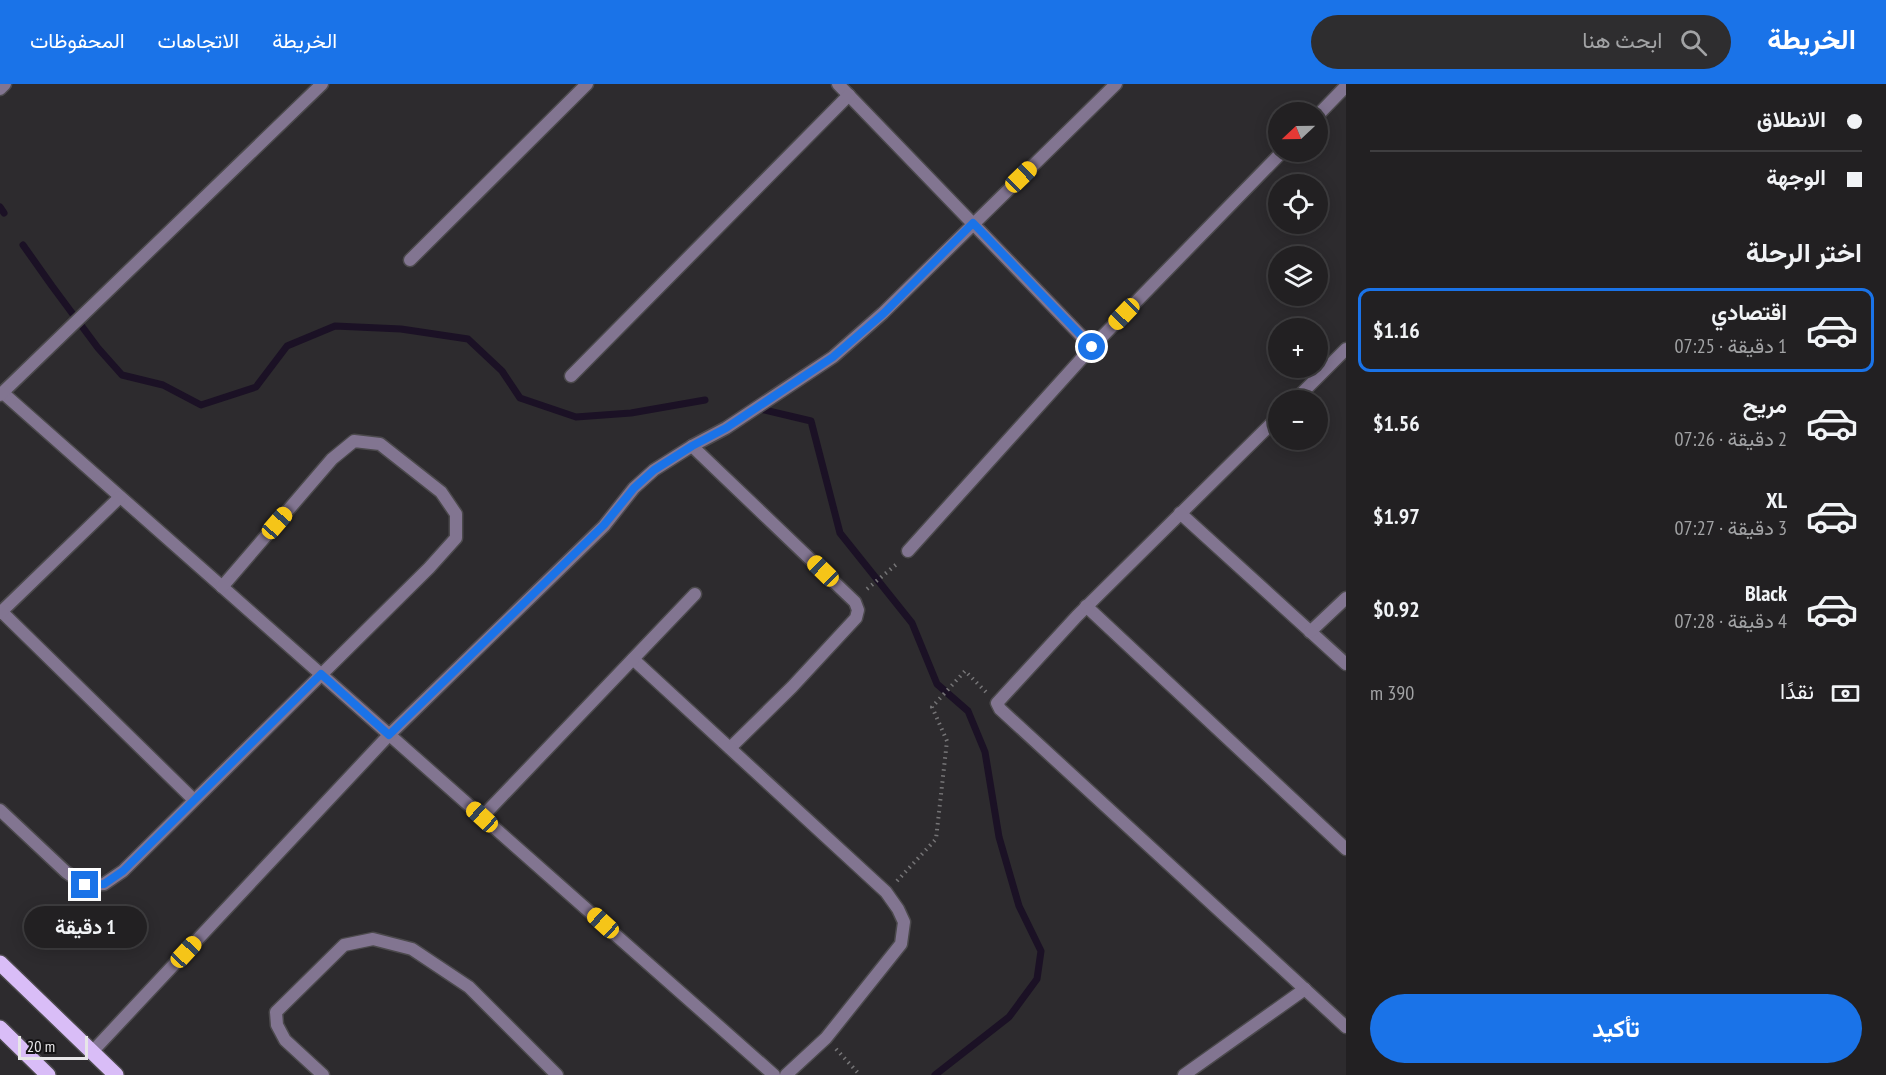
<!DOCTYPE html>
<html lang="ar">
<head>
<meta charset="utf-8">
<style>
	:root { --surface:#222022; --page:#2e2d2f; --text:#f1f3f6; --muted:#a2a3a5; --line:#3f3e40; --accent:#1a73e8 }
	body { margin:0; font-family:"PT Sans Narrow",Vazirmatn,sans-serif; background:var(--page); color:var(--text); direction:rtl; height:100vh; display:flex; flex-direction:column; font-size:22px; white-space:nowrap }
	* { box-sizing:border-box; margin:0 }
	p { font-size:20px; color:var(--muted) }
	.icon { flex:none; width:33px; height:33px; fill:none; stroke:currentColor; stroke-width:2; stroke-linecap:round; stroke-linejoin:round }
	.map { position:relative; flex:1; overflow:hidden; direction:ltr }
	.panel { display:flex; flex-direction:column; background:var(--surface); width:540px }
	.panel>* { flex:none }
	.guide { display:grid; align-content:center; height:132px; padding:0 24px; background:var(--surface) }
	.needle { width:39px; rotate:248deg }
	.buttons { position:absolute; left:1268px; top:18px; display:grid; gap:12px }
	.buttons a { display:grid; place-items:center; width:60px; height:60px; border-radius:50%; background:var(--surface); box-shadow:0 3px 15px #0003,0 0 0 2px var(--line); font-size:30px }
	.scale { position:absolute; left:18px; bottom:15px; width:70px; box-sizing:border-box; padding-left:6px; border:3px solid #e7e6e8; border-top:0; font-size:16px; line-height:21px; white-space:nowrap; color:#e7e6e8; -webkit-text-stroke:4px #151415; paint-order:stroke }
	.end { position:absolute; width:27px; height:27px; margin:-14px; border:8px solid #1a73e8; background:#fff; box-shadow:0 0 0 3px #fff }
	.from { border-radius:50% }
	.bubble { position:absolute; height:42px; border-radius:21px; background:var(--surface); box-shadow:0 3px 15px #0003,0 0 0 2px var(--line); font-size:20px; font-weight:700; line-height:42px; text-align:center; direction:rtl }
	.car { position:absolute; width:18px; height:36px; margin:-18px -9px; border-radius:8px; box-shadow:0 0 4px 2px #0007; background:linear-gradient(#f5c518 24%,#345 0 40%,#f5c518 0 76%,#345 0 86%,#f5c518 0) }
	.guide b { display:flex; align-items:center; gap:21px; height:57px; font-size:22px }
	.guide b+b { border-top:2px solid var(--line) }
	.guide i { width:15px; height:15px; background:var(--text) }
	ul { padding:0; list-style:none }
	li { display:flex; align-items:center; gap:18px; height:84px; margin:0 12px 9px; padding:0 12px; border:3px solid transparent; border-radius:12px }
	li div { flex:1 }
	li b { display:block; font-size:22px }
	li em { font-style:normal; font-weight:700 }
	li.current { border-color:var(--accent) }
	li>.icon { width:54px; height:54px; stroke-width:1.5 }
	h2 { padding:0 24px; font-size:27px; line-height:72px }
	.pay { display:flex; align-items:center; gap:15px; height:66px; padding:0 24px; font-size:22px }
	.pay p { margin-inline-start:auto }
	.cta { display:flex; gap:12px; margin-top:auto; padding:12px 24px }
	.cta a { flex:1; height:69px; border-radius:36px; background:var(--accent); color:#fff; font-size:24px; font-weight:700; line-height:69px; text-align:center }
	header { display:flex; align-items:center; gap:36px; box-sizing:border-box; height:84px; padding:0 30px; background:var(--accent); color:#fff }
	header strong { font-size:28px }
	nav { display:flex; gap:33px; margin-inline-start:auto; font-size:21px }
	.search { width:420px; height:54px; background:var(--page); display:flex; align-items:center; gap:15px; box-sizing:border-box; padding:0 21px; border-radius:33px; color:var(--muted); font-size:22px }
	main { display:flex; flex:1; min-height:0 }
	.map>svg:first-child { display:block }
	.lines { fill:none; stroke-linecap:round; stroke-linejoin:round }
	.stream { stroke:#1b1125; stroke-width:7 }
	.minor-casing { stroke:#4b494c; stroke-width:15 }
	.primary-casing { stroke:#4b494c; stroke-width:18 }
	.path { stroke:#767577; stroke-width:4; stroke-dasharray:1.5 4.5; stroke-linecap:butt }
	.minor { stroke:#827591; stroke-width:12 }
	.primary { stroke:#d9bdf7; stroke-width:15 }
	.route { stroke:#1a73e8; stroke-width:8 }
</style>
</head>
<body>
<header>
<strong>الخريطة</strong>
<div class="search"><svg class="icon" aria-label="search" viewBox="0 0 24 24"><circle cx="10" cy="10" r="6"/><path d="M15 15l6 6"/></svg>ابحث هنا</div>
<nav><a>الخريطة</a><a>الاتجاهات</a><a>المحفوظات</a></nav>
</header>
<main>
<section class="panel">
<div class="guide">
<b><i class="from"></i>الانطلاق</b>
<b><i></i>الوجهة</b>
</div>
<h2>اختر الرحلة</h2>
<ul>
<li class="current"><svg class="icon" aria-label="car" viewBox="0 0 24 24"><path d="M5 17H2v-5l4-1 3-4h7l3 4 3 1v5h-3M9 17h6M6 11h13"/><circle cx="7" cy="17" r="2"/><circle cx="17" cy="17" r="2"/></svg><div><b>اقتصادي</b><p>1 دقيقة · 07:25</p></div><em>$1.16</em></li>
<li><svg class="icon" aria-label="car" viewBox="0 0 24 24"><path d="M5 17H2v-5l4-1 3-4h7l3 4 3 1v5h-3M9 17h6M6 11h13"/><circle cx="7" cy="17" r="2"/><circle cx="17" cy="17" r="2"/></svg><div><b>مريح</b><p>2 دقيقة · 07:26</p></div><em>$1.56</em></li>
<li><svg class="icon" aria-label="car" viewBox="0 0 24 24"><path d="M5 17H2v-5l4-1 3-4h7l3 4 3 1v5h-3M9 17h6M6 11h13"/><circle cx="7" cy="17" r="2"/><circle cx="17" cy="17" r="2"/></svg><div><b>XL</b><p>3 دقيقة · 07:27</p></div><em>$1.97</em></li>
<li><svg class="icon" aria-label="car" viewBox="0 0 24 24"><path d="M5 17H2v-5l4-1 3-4h7l3 4 3 1v5h-3M9 17h6M6 11h13"/><circle cx="7" cy="17" r="2"/><circle cx="17" cy="17" r="2"/></svg><div><b>Black</b><p>4 دقيقة · 07:28</p></div><em>$0.92</em></li>
</ul>
<div class="pay"><svg class="icon" aria-label="cash" viewBox="0 0 24 24"><path d="M3 7h18v10H3z"/><circle cx="12" cy="12" r="2"/></svg>نقدًا<p>390 m</p></div>
<div class="cta"><a>تأكيد</a></div>
</section>
<div class="map">
<svg width="1346" height="991" viewBox="0 0 1346 991">
	<rect width="100%" height="100%" fill="#2d2b2e"/>
	<g class="lines">
		<g class="stream">
			<path d="M0 123 4 129"/>
			<path d="M23 161 52 202 98 264 122 291 163 301 201 321 256 303 287 262 335 242 401 245 468 255 502 287 520 314 576 333 631 329 705 316"/>
			<path d="M756 324 811 337 840 449 912 539 937 600 968 627 985 668 999 753 1019 822 1041 867 1037 895 1009 933 935 991"/>
		</g>
		<defs>
			<g id="minor">
				<path d="M838 0 1092 263"/>
				<path d="M0 5 5 0"/>
				<path d="M1317 32 1346 2"/>
				<path d="M410 176 587 0"/>
				<path d="M571 292 849 11"/>
				<path d="M3 309 774 991"/>
				<path d="M0 311 322 0"/>
				<path d="M1295 316 1346 265"/>
				<path d="M1278 333 1077 532 997 619 1000 625 1346 943"/>
				<path d="M692 362 855 518 858 526 856 534 792 603 730 664"/>
				<path d="M1180 429 1346 580"/>
				<path d="M908 467 1092 263 1282 68"/>
				<path d="M1086 522 1346 765"/>
				<path d="M1 527 194 716"/>
				<path d="M0 529 120 413"/>
				<path d="M1310 548 1346 514"/>
				<path d="M633 575 886 808 898 825 904 838 901 860 826 954 786 991"/>
				<path d="M0 726 66 788 85 801 104 800 123 787 429 484 456 454V430L441 408 380 360 354 357 332 375 222 503"/>
				<path d="M482 733 695 510"/>
				<path d="M92 968 389 651 604 442 634 404 654 386 692 362 726 344 833 273 883 229 1116 0"/>
				<path d="M323 991 285 956 277 941 276 928 344 861 373 855 412 865 469 903 557 991"/>
				<path d="M1184 991 1305 905"/>
			</g>
			<g id="primary">
				<path d="M0 879 116 991"/>
				<path d="M0 944 48 991"/>
			</g>
		</defs>
		<use href="#minor" class="minor-casing"/>
		<use href="#primary" class="primary-casing"/>
		<g class="path">
			<path d="M867 505 898 479"/>
			<path d="M897 797 936 755 947 657 932 623 965 587 986 608"/>
			<path d="M836 965 860 991"/>
		</g>
		<use href="#minor" class="minor"/>
		<use href="#primary" class="primary"/>
	</g>
	<g class="lines">
		<path class="route" d="M85 801 104 800 123 787 321 590 389 651 604 441 634 404 654 386 692 362 726 344 833 273 884 229 973 139 1092 263"/>
	</g>
</svg>
<div class="buttons">
<a><svg class="needle" viewBox="-14 -14 28 28"><path d="M0-13l5 13h-10z" fill="#e53935"/><path d="M0 13l5-13h-10z" fill="#a2a3a5"/></svg></a>
<a><svg class="icon" aria-label="locate" viewBox="0 0 24 24"><circle cx="12" cy="12" r="6"/><path d="M12 2v4M12 18v4M2 12h4M18 12h4"/></svg></a>
<a><svg class="icon" aria-label="layers" viewBox="0 0 24 24"><path d="M12 4l9 5-9 5-9-5zM3 14l9 5 9-5"/></svg></a>
<a>+</a>
<a>−</a>
</div>
<div class="scale">20 m</div>
<i class="end from" style="left:1092px;top:263px"></i>
<i class="end" style="left:85px;top:801px"></i>
<div class="bubble" style="left:24px;top:822px;width:123px">1 دقيقة</div>
<i class="car" style="left:1021px;top:93px;rotate:46deg"></i>
<i class="car" style="left:1124px;top:230px;rotate:224deg"></i>
<i class="car" style="left:277px;top:439px;rotate:41deg"></i>
<i class="car" style="left:823px;top:487px;rotate:314deg"></i>
<i class="car" style="left:482px;top:733px;rotate:312deg"></i>
<i class="car" style="left:603px;top:839px;rotate:312deg"></i>
<i class="car" style="left:186px;top:868px;rotate:43deg"></i>
</div>
</main>
</body>
</html>
